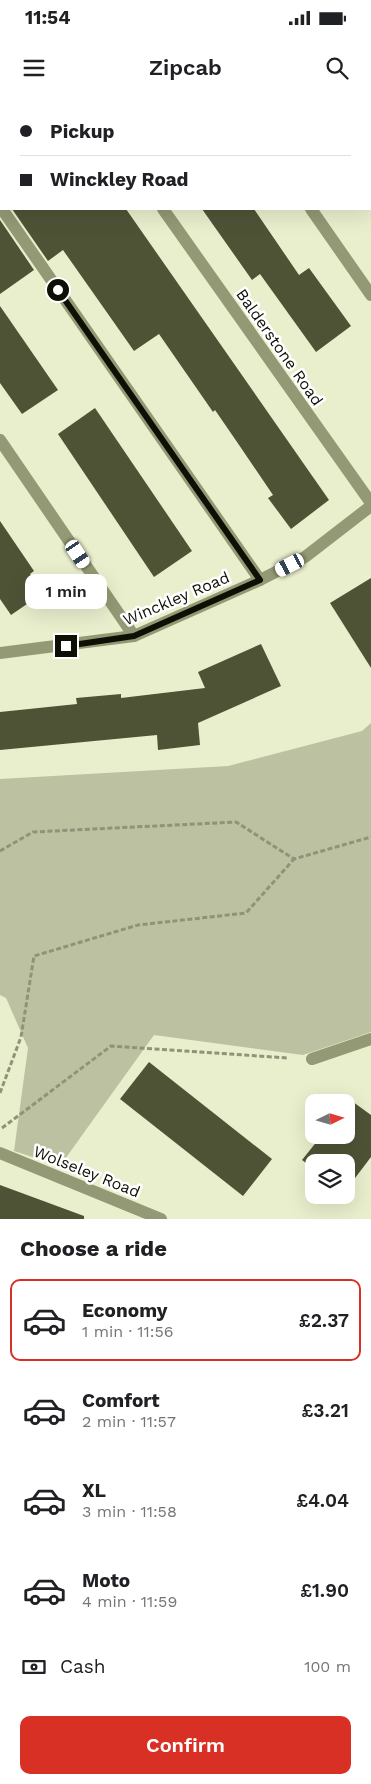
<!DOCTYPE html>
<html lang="en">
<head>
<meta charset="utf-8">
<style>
	:root { --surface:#fff; --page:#f2f2f2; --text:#202124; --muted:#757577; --line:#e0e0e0; --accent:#d93025 }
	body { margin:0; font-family:"Work Sans",sans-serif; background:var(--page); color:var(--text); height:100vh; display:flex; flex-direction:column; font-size:19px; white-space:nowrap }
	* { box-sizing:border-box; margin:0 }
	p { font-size:16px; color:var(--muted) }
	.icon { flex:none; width:28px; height:28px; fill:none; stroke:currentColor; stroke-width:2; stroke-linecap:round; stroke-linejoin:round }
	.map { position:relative; height:1119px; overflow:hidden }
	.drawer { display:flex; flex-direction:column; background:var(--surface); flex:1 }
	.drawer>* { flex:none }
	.top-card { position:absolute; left:0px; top:0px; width:371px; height:110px; box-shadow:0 5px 20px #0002; display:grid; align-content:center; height:110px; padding:0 20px; background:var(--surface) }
	.needle { width:32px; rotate:85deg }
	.fabs { position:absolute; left:305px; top:994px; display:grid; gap:10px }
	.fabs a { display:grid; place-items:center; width:50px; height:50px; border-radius:10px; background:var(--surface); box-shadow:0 5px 20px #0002; font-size:25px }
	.end { position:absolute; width:22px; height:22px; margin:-11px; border:6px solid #0e1005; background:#fff; box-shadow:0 0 0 2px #fff }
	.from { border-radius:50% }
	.bubble { position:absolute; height:35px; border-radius:10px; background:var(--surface); box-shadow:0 5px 20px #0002; font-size:16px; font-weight:600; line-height:35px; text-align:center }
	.car { position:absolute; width:15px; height:30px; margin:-15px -8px; border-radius:6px; box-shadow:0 0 4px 1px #0007; background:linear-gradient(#fff 24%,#345 0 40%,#fff 0 76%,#345 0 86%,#fff 0) }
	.top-card b { display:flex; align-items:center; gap:18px; height:48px; font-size:19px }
	.top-card b+b { border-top:1px solid var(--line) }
	.top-card i { width:12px; height:12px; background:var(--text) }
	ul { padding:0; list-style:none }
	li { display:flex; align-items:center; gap:15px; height:82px; margin:0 10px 8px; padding:0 10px; border:2px solid transparent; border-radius:10px }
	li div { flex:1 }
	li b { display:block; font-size:19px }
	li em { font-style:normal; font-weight:600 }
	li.selected { border-color:var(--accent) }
	li>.icon { width:45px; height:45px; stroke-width:1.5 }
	h2 { padding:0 20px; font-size:22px; line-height:60px }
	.pay { display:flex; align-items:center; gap:12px; height:55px; padding:0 20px; font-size:19px }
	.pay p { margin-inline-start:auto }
	.action { display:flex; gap:10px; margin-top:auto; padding:10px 20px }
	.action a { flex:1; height:58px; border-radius:10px; background:var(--accent); color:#fff; font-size:20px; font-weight:600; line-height:58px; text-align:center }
	.status { display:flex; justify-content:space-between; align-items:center; height:35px; padding:0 25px; background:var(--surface); direction:ltr }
	.status svg { height:14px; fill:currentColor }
	header { display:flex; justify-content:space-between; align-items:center; height:65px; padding:0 20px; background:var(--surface); font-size:22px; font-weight:600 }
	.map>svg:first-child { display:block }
	.green { fill:#bcc1a1 }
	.building { fill:#4f5336 }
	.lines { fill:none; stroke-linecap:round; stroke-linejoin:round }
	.path { stroke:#8f937a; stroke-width:3; stroke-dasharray:5 2.5; stroke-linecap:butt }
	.lane { stroke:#939974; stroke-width:12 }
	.street { stroke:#939974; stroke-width:12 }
	.route { stroke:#0e1005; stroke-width:6 }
	.labels { text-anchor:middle; stroke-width:5; stroke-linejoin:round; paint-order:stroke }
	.street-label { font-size:16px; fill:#0e1005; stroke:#fff }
</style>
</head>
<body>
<div class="status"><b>11:54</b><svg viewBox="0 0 49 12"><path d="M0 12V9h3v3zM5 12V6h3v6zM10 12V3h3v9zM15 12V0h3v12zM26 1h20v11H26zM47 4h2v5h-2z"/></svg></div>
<header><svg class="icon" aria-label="menu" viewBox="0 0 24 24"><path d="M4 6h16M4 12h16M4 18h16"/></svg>Zipcab<svg class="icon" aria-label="search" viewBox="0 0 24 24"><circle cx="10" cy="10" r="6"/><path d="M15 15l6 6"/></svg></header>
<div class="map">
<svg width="371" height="1119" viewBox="0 0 371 1119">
	<rect width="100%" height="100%" fill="#e9efcd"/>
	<path class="green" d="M371 623V932L303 955 154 935 60 1066 14 1051 28 948 6 898 0 895V679L228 666 362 631Z"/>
	<g class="building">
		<path d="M12 109H126L329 400 291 429 268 398 273 395 237 342 215 310 213 312 159 234 134 251 63 150 48 161Z"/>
		<path d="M202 109H254L299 175 309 168 351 226 316 252 260 174 252 180Z"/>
		<path d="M0 120 34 170 0 194Z"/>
		<path d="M0 206 58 290 22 314 0 283Z"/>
		<path d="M95 308 192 451 154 477 58 334Z"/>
		<path d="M0 421 34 471 30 474 43 493 11 515 0 499Z"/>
		<path d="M371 478V568L330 503Z"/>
		<path d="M261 544 281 586 198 623 200 645 158 650 157 635 0 650V612L77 604 76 598 121 594V598L205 588 198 572Z"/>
		<path d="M149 962 272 1059 243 1096 120 999Z"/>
		<path d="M349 999 371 1015V1057L346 1090V1062H314V1069L302 1060 322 1035H346V1002Z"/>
		<path d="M0 1085 84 1116V1119H0Z"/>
	</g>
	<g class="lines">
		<g class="path">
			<path d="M0 751 33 732 236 722 294 759 371 737"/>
			<path d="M0 993 21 937 34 856 138 825 246 813 294 759"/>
			<path d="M2 1028 111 946 288 958"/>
		</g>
		<g class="lane">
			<path d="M235 0 236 1"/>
			<path d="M2 109 260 480"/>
			<path d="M311 109 371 195"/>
		</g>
		<g class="street">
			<path d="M87 0 88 1"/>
			<path d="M370 3 371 4"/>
			<path d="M163 109 371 403"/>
			<path d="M0 340 134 536"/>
			<path d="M0 553 134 536 260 480 305 457 371 406"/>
			<path d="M312 959 371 939"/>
			<path d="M0 1053 161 1119"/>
		</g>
	</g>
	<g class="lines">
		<path class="route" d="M58 190 260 480 134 536 66 546"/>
	</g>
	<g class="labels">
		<g class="street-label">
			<text transform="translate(280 247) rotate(55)" y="6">Balderstone Road</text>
			<text transform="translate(176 498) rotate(-23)" y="6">Winckley Road</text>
			<text transform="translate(87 1071) rotate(22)" y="6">Wolseley Road</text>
		</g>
	</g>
</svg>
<div class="fabs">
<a><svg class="needle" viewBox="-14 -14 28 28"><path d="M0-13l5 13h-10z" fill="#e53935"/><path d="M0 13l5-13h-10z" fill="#757577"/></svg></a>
<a><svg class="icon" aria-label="layers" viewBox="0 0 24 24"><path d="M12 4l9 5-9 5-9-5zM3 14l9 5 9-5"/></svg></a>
</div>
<i class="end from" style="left:58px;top:190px"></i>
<i class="end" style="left:66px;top:546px"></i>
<div class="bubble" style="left:25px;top:474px;width:82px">1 min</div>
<i class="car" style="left:78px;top:454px;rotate:146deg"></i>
<i class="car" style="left:290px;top:465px;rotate:243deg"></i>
<div class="top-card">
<b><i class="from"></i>Pickup</b>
<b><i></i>Winckley Road</b>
</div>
</div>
<section class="drawer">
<h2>Choose a ride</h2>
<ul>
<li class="selected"><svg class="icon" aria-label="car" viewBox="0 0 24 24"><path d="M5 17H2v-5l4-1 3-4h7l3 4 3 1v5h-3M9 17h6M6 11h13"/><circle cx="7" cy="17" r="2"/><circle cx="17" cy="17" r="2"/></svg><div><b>Economy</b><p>1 min · 11:56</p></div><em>£2.37</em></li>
<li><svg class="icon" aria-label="car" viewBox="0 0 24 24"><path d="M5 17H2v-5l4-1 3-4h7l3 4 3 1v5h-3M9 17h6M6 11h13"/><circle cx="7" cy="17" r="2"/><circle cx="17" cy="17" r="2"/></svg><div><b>Comfort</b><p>2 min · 11:57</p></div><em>£3.21</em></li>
<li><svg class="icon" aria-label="car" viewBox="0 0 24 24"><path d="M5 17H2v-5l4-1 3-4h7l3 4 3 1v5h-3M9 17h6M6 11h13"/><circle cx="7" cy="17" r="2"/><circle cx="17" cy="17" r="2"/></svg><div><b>XL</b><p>3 min · 11:58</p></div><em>£4.04</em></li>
<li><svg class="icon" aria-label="car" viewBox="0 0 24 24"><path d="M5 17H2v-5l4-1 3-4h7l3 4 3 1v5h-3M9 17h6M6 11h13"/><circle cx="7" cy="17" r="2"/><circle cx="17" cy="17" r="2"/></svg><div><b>Moto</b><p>4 min · 11:59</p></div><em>£1.90</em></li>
</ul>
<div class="pay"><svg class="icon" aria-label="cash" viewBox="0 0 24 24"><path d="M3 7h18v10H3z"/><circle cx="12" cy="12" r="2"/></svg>Cash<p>100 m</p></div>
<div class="action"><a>Confirm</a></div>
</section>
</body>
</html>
